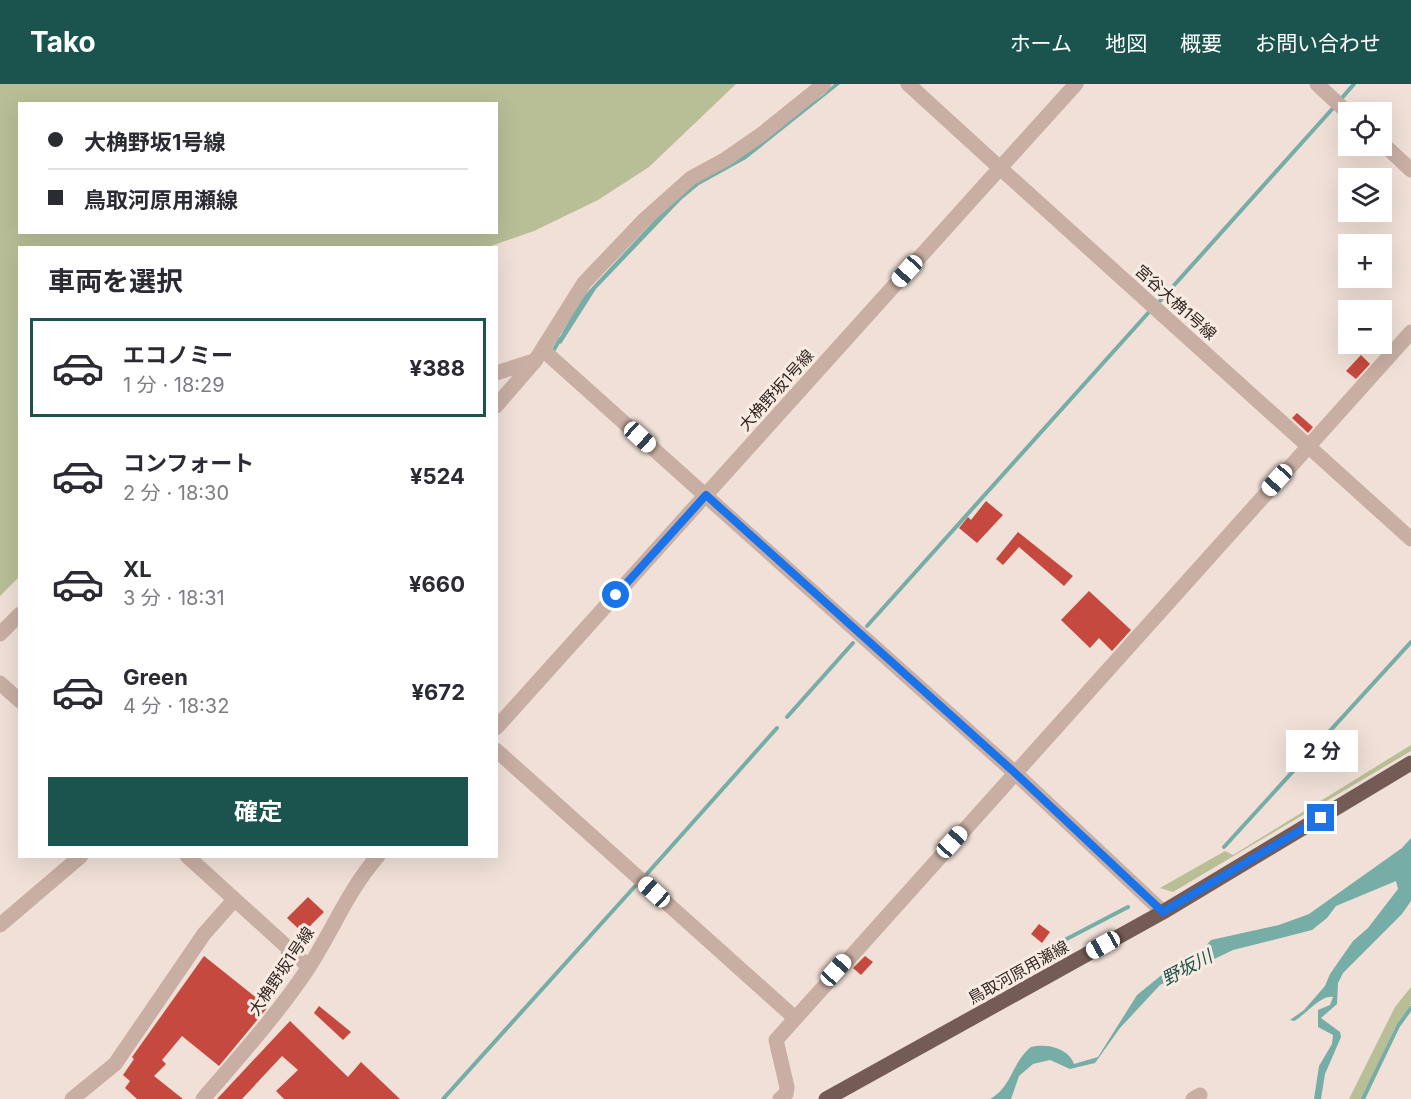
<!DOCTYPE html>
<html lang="ja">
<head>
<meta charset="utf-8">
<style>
	:root { --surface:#fff; --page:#f2f2f3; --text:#2b2b33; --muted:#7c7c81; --line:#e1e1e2; --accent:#1b544e }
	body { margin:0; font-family:Inter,"Noto Sans JP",sans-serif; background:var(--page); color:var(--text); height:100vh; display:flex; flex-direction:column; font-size:22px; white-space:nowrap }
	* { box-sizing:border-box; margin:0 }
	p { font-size:20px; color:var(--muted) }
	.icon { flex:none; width:33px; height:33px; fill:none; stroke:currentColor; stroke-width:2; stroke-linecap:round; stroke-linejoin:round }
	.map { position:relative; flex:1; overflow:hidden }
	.sheet { position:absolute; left:18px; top:162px; width:480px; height:612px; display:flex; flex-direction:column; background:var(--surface); border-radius:0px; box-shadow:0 6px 24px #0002 }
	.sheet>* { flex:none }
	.banner { position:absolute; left:18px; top:18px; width:480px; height:132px; border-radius:0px; box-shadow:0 6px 24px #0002; display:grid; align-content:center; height:132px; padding:0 30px; background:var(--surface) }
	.buttons { position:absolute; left:1338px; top:18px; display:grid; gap:12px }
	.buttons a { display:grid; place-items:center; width:54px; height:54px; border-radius:0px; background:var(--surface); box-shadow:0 6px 24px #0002; font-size:30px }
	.end { position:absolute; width:27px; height:27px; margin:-14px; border:8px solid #1a73e8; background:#fff; box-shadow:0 0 0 3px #fff }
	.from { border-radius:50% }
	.bubble { position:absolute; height:42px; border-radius:0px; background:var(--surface); box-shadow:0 6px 24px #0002; font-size:20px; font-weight:700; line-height:42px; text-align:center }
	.car { position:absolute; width:18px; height:36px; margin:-18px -9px; border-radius:8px; box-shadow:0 0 4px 2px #0007; background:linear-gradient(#fff 24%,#345 0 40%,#fff 0 76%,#345 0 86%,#fff 0) }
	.banner b { display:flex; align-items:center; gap:21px; height:57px; font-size:22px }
	.banner b+b { border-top:2px solid var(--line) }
	.banner i { width:15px; height:15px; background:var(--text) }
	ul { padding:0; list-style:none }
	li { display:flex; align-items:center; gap:18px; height:99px; margin:0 12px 9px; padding:0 18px; border:3px solid transparent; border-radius:0px }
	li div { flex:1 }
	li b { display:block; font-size:22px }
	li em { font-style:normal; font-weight:700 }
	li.active { border-color:var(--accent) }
	li>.icon { width:54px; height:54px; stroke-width:1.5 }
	h2 { padding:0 30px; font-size:27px; line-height:72px }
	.button { display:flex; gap:12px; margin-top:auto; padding:12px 30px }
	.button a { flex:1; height:69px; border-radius:0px; background:var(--accent); color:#fff; font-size:24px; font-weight:700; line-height:69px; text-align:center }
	header { display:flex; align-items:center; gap:36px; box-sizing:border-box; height:84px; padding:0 30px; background:var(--accent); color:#fff }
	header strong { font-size:28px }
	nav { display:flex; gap:33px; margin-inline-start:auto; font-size:21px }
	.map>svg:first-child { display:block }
	.green { fill:#b8bf97; fill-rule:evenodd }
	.water { fill:#76ada6 }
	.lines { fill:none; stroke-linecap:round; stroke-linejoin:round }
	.stream { stroke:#76ada6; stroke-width:4 }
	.building { fill:#c6493f }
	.minor { stroke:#c8aea3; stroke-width:15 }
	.primary { stroke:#755b56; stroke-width:15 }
	.route { stroke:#1a73e8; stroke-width:8 }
	.labels { text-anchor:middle; stroke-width:6; stroke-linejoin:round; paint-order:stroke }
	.street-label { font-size:16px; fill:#332725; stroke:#f8ebe2 }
	.water-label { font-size:18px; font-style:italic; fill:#1b544e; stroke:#f8ebe2 }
</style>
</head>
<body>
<header>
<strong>Tako</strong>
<nav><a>ホーム</a><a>地図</a><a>概要</a><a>お問い合わせ</a></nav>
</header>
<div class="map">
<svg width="1411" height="1015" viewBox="0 0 1411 1015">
	<rect width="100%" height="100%" fill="#f0e0d7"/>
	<g class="green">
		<path d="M0 0H736L649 83 598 116 534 147 488 163 20 164 19 493 0 512ZM20 20H496V148H20Z"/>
		<path d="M1411 661V667L1173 808 1160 804 1225 767 1233 771Z"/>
		<path d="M1411 903V921L1396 941 1362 1015H1349L1395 923Z"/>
	</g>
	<g class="water">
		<path d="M834 0H840L746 75 699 101 681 116 596 205 561 260 557 258 581 215 676 113 823 11Z"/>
		<path d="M1411 754V817L1402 830 1343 889 1338 899 1337 920 1321 934 1340 948 1341 953 1325 990 1321 1015H1314L1319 982 1332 960 1333 951 1318 943V926L1330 921 1333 913C1320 911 1306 931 1294 937L1290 936 1304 926 1325 902 1330 890 1353 857 1368 844 1398 805 1396 797 1336 822 1327 834 1312 846 1233 866 1160 901 1120 944 1095 979 1070 985 1050 976 1033 980 1019 992 1011 1015H990C1012 1003 1012 978 1031 963 1046 959 1069 964 1074 980L1098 973 1137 911 1185 872 1202 866 1211 856 1279 841 1309 830 1402 764Z"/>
	</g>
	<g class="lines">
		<g class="stream">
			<path d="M1341 15 1354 0"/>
			<path d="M1159 218 1334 23"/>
			<path d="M552 269 560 255"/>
			<path d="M867 542 1149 228"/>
			<path d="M787 633 853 559"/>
			<path d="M1224 763 1411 558"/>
			<path d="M645 792 777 644"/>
			<path d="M283 869 291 878"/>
			<path d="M973 911 1051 868 1055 861 1128 823"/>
			<path d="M443 1015 637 800"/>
			<path d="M1363 1015 1398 942 1411 924"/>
		</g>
	</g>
	<g class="building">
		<path d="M1361 271 1370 280 1356 295 1346 287Z"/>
		<path d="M1297 329 1313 343 1308 349 1292 334Z"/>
		<path d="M986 417 1003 431 977 459 959 444 968 433 971 436Z"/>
		<path d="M1018 448 1073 492 1064 502 1019 463 1003 481 996 475Z"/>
		<path d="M1089 507 1131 546 1112 567 1099 554 1090 564 1061 536Z"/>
		<path d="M308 813 324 828 303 849 287 834Z"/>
		<path d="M1039 840 1050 848 1042 859 1031 850Z"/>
		<path d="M204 872 268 923 219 982 182 952 162 976 166 980 154 992 183 1015H137L125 1004 130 997 123 991 134 975 132 973Z"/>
		<path d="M865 872 873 878 861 891 853 884Z"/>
		<path d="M319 922 351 948 343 956 314 929Z"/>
		<path d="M290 937 348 993 361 978 400 1015H284L276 1007 298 986 282 972 242 1015H217Z"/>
	</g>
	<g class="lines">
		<g class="minor">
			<path d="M1076 0 1000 84 1411 455"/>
			<path d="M1317 0 1348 29"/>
			<path d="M1382 59 1411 86"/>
			<path d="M543 266 1014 688 1163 828"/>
			<path d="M496 289 534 277"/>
			<path d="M496 322 535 277 584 199 645 135 691 94 726 75 762 50 824 0"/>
			<path d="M0 550 20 530"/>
			<path d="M0 599 20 617"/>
			<path d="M496 644 1000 84 908 0"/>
			<path d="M496 666 795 934"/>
			<path d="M187 772 309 883"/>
			<path d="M0 841 81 772"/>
			<path d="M72 1015 115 980 204 850 234 816"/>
			<path d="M203 1015C239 973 276 932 307 886 332 848 348 806 378 772"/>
			<path d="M780 1015 786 1010 787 1003 776 956 1411 248"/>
			<path d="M1193 1015 1200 1011"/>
		</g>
		<path class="primary" d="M826 1015 1163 828 1411 679"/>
	</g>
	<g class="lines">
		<path class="route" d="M616 511 706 411 1014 688 1163 828 1321 734"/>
	</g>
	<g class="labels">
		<g class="street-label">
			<text transform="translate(1176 218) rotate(42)" y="6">宮谷大桷1号線</text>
			<text transform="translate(776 306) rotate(-48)" y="6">大桷野坂1号線</text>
			<text transform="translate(281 887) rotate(-56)" y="6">大桷野坂1号線</text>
			<text transform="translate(1018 888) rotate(-29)" y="6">鳥取河原用瀬線</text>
		</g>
		<g class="water-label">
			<text transform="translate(1187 884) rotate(-28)" y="6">野坂川</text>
		</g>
	</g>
</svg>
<div class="buttons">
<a><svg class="icon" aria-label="locate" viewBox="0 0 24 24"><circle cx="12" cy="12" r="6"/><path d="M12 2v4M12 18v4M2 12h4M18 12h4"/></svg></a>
<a><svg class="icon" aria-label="layers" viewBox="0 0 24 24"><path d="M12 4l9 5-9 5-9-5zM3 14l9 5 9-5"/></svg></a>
<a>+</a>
<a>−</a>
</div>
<i class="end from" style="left:616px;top:511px"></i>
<i class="end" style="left:1321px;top:734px"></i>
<div class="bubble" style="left:1286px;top:646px;width:72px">2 分</div>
<i class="car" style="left:907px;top:187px;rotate:222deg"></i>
<i class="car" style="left:640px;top:353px;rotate:132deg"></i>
<i class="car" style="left:1277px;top:396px;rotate:222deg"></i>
<i class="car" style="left:952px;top:758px;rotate:42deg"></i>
<i class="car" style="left:654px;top:808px;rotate:312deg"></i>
<i class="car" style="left:1103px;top:861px;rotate:241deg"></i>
<i class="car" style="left:836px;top:886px;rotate:42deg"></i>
<div class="banner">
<b><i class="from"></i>大桷野坂1号線</b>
<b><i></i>鳥取河原用瀬線</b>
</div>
<section class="sheet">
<h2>車両を選択</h2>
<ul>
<li class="active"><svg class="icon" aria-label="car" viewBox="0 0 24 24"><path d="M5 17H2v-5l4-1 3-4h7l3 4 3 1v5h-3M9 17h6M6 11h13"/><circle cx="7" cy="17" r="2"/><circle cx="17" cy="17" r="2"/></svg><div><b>エコノミー</b><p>1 分 · 18:29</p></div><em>¥388</em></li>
<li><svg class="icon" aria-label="car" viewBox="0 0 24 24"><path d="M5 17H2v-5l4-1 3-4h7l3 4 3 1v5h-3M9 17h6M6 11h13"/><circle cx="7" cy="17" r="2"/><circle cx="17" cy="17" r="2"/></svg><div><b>コンフォート</b><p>2 分 · 18:30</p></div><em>¥524</em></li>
<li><svg class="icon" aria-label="car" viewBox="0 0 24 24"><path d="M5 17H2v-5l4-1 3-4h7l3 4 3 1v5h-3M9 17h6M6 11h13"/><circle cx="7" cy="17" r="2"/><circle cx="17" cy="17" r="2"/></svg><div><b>XL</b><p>3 分 · 18:31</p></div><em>¥660</em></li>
<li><svg class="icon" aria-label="car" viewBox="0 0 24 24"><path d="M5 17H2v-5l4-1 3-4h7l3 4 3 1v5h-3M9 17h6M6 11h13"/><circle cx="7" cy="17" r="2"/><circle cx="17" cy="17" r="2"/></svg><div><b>Green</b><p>4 分 · 18:32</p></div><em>¥672</em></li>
</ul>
<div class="button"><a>確定</a></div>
</section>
</div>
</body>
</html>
